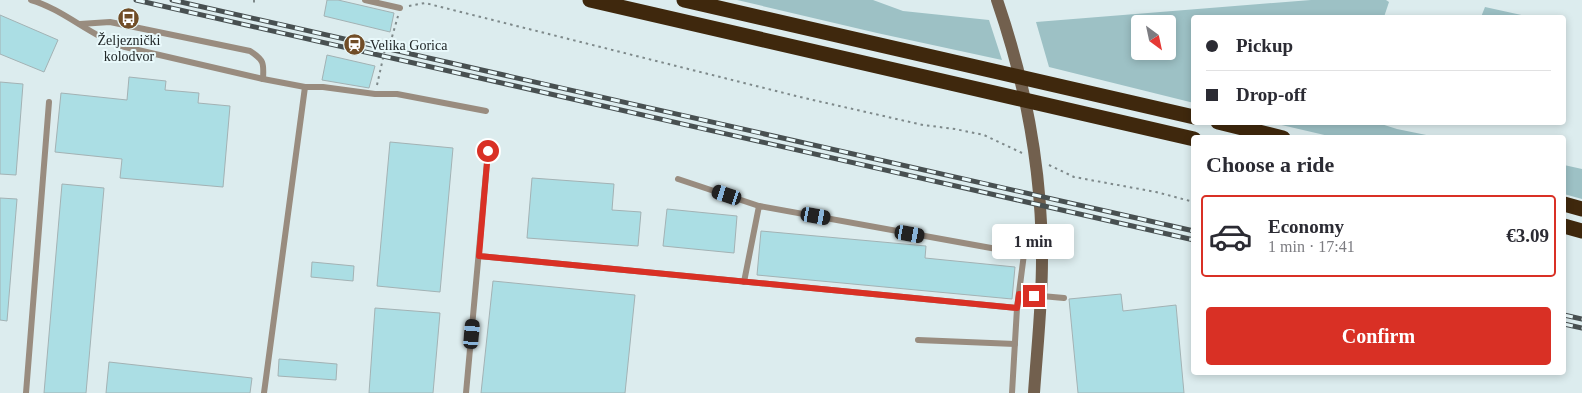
<!DOCTYPE html>
<html lang="en">
<head>
<meta charset="utf-8">
<style>
	:root { --surface:#fff; --page:#f2f2f3; --text:#2b2b33; --muted:#7c7c81; --line:#e1e1e2; --accent:#d93025 }
	body { margin:0; font-family:"Times New Roman",serif; background:var(--page); color:var(--text); height:100vh; display:flex; flex-direction:column; font-size:19px; white-space:nowrap }
	* { box-sizing:border-box; margin:0 }
	p { font-size:16px; color:var(--muted) }
	.icon { flex:none; width:28px; height:28px; fill:none; stroke:currentColor; stroke-width:2; stroke-linecap:round; stroke-linejoin:round }
	.map { position:relative; flex:1; overflow:hidden }
	.side { position:absolute; left:1191px; top:135px; width:375px; height:240px; display:flex; flex-direction:column; background:var(--surface); border-radius:5px; box-shadow:0 2px 8px #0003 }
	.side>* { flex:none }
	.banner { position:absolute; left:1191px; top:15px; width:375px; height:110px; border-radius:5px; box-shadow:0 2px 8px #0003; display:grid; align-content:center; height:110px; padding:0 15px; background:var(--surface) }
	.needle { width:32px; rotate:147deg }
	.tools { position:absolute; left:1131px; top:15px; display:grid; gap:10px }
	.tools a { display:grid; place-items:center; width:45px; height:45px; border-radius:5px; background:var(--surface); box-shadow:0 2px 8px #0003; font-size:25px }
	.end { position:absolute; width:22px; height:22px; margin:-11px; border:6px solid #d93025; background:#fff; box-shadow:0 0 0 2px #fff }
	.from { border-radius:50% }
	.bubble { position:absolute; height:35px; border-radius:5px; background:var(--surface); box-shadow:0 2px 8px #0003; font-size:16px; font-weight:700; line-height:35px; text-align:center }
	.car { position:absolute; width:15px; height:30px; margin:-15px -8px; border-radius:6px; box-shadow:0 0 4px 1px #0007; background:linear-gradient(#222 24%,#8ab4d8 0 40%,#222 0 76%,#8ab4d8 0 86%,#222 0) }
	.banner b { display:flex; align-items:center; gap:18px; height:48px; font-size:19px }
	.banner b+b { border-top:1px solid var(--line) }
	.banner i { width:12px; height:12px; background:var(--text) }
	ul { padding:0; list-style:none }
	li { display:flex; align-items:center; gap:15px; height:82px; margin:0 10px 8px; padding:0 5px; border:2px solid transparent; border-radius:5px }
	li div { flex:1 }
	li b { display:block; font-size:19px }
	li em { font-style:normal; font-weight:700 }
	li.current { border-color:var(--accent) }
	li>.icon { width:45px; height:45px; stroke-width:1.5 }
	h2 { padding:0 15px; font-size:22px; line-height:60px }
	.primary-button { display:flex; gap:10px; margin-top:auto; padding:10px 15px }
	.primary-button a { flex:1; height:58px; border-radius:5px; background:var(--accent); color:#fff; font-size:20px; font-weight:700; line-height:58px; text-align:center }
	.map>svg:first-child { display:block }
	.green { fill:#9dc1c5; fill-rule:evenodd }
	.building { fill:#abdee4; stroke:#a3b2b4 }
	.lines { fill:none; stroke-linecap:round; stroke-linejoin:round }
	.path { stroke:#7e898a; stroke-width:2; stroke-dasharray:2.5 4; stroke-linecap:butt }
	.lane { stroke:#998c7f; stroke-width:6 }
	.secondary { stroke:#72604e; stroke-width:12 }
	.highway { stroke:#3f280d; stroke-width:15 }
	.rail-casing { stroke:#485051; stroke-width:5 }
	.rail { stroke:#e9f9fb; stroke-width:3; stroke-dasharray:9; stroke-linecap:butt }
	.route { stroke:#d93025; stroke-width:6 }
	.labels { text-anchor:middle; stroke-width:4; stroke-linejoin:round; paint-order:stroke }
	.poi-label { font-size:14px; fill:#212728; stroke:#e9f9fb }
</style>
</head>
<body>
<div class="map">
<svg width="1582" height="393" viewBox="0 0 1582 393">
	<rect width="100%" height="100%" fill="#dcecee"/>
	<g class="green">
		<path d="M737 0H873L903 11 989 20 1002 60 877 33Z"/>
		<path d="M1311 0H1386L1389 2 1384 17 1194 18V103L1049 67 1036 22ZM1140 24H1168V51H1140Z"/>
		<path d="M1485 7 1531 17H1481Z"/>
		<path d="M1273 123H1378L1397 129 1436 137H1333Z"/>
		<path d="M1564 165 1582 169V199L1564 194Z"/>
	</g>
	<g class="building">
		<path d="M327 0H338L394 13 390 32 324 16Z"/>
		<path d="M0 15 58 40 44 72 0 54Z"/>
		<path d="M327 55 375 66 369 88 322 80Z"/>
		<path d="M129 77 166 81 165 90 199 93 198 103 230 106 223 187 120 178 122 159 55 152 61 93 127 100Z"/>
		<path d="M0 82 23 84 16 175 0 174Z"/>
		<path d="M390 142 453 148 440 292 377 286Z"/>
		<path d="M532 178 614 184 612 210 641 212 638 246 527 238Z"/>
		<path d="M62 184 104 188 86 393H44Z"/>
		<path d="M0 198 17 199 7 321 0 320Z"/>
		<path d="M667 209 737 216 734 253 663 246Z"/>
		<path d="M761 231 926 246 925 258 1015 267 1012 299 757 275Z"/>
		<path d="M312 262 354 266 353 281 311 277Z"/>
		<path d="M493 281 635 295 625 393H481Z"/>
		<path d="M1121 294 1123 311 1176 305 1184 393H1078L1069 299Z"/>
		<path d="M375 308 440 313 433 393H369Z"/>
		<path d="M279 359 337 364 336 380 278 376Z"/>
		<path d="M109 362 252 378 250 393H106Z"/>
	</g>
	<g class="lines">
		<g class="path">
			<path d="M254 0V6"/>
			<path d="M409 6 425 3 800 97 923 125 955 129 984 135 1022 153"/>
			<path d="M392 37 398 16"/>
			<path d="M377 85 388 36"/>
			<path d="M1049 165 1074 177 1156 192 1194 202"/>
		</g>
		<g class="lane">
			<path d="M31 0C65 10 91 37 125 47L263 79 305 87H323L375 94H397L486 111"/>
			<path d="M365 0 400 8"/>
			<path d="M80 24 110 22 250 51C264 60 264 63 263 79"/>
			<path d="M678 179 759 206"/>
			<path d="M479 256 1017 308"/>
			<path d="M744 282 759 206 1024 254 1017 308 1012 393"/>
			<path d="M1019 294 1064 298"/>
			<path d="M918 340 1015 344"/>
			<path d="M26 393 49 102"/>
			<path d="M264 393 305 87"/>
			<path d="M466 393 488 151"/>
		</g>
		<path class="secondary" d="M997 0C1026 84 1042 171 1042 260 1042 305 1037 349 1034 393"/>
		<g class="highway">
			<path d="M590 0 1194 139"/>
			<path d="M684 0 1194 117"/>
			<path d="M1218 122 1283 138"/>
			<path d="M1564 204 1582 209"/>
			<path d="M1564 226 1582 231"/>
		</g>
		<defs>
			<g id="rail">
				<path d="M136 0 1194 240"/>
				<path d="M172 0 1194 231"/>
				<path d="M1564 315 1582 319"/>
				<path d="M1564 324 1582 328"/>
			</g>
		</defs>
		<use href="#rail" class="rail-casing"/>
		<use href="#rail" class="rail"/>
	</g>
	<g class="lines">
		<path class="route" d="M488 151 479 256 1017 308 1019 294 1034 296"/>
	</g>
	<defs>
		<symbol id="bus-disc" viewBox="-11 -11 22 22"><circle r="9.5" fill="#714d27" stroke="#e9f9fb"/><path d="M-5-6H5V4H4V6H2V4H-2V6H-4V4H-5ZM-3.5-4V0h7V-4ZM-3.5 1.2v1.5H-2V1.2ZM2 1.2v1.5H3.5V1.2Z" fill="#fff"/></symbol>
		<symbol id="station-disc" viewBox="-11 -11 22 22"><circle r="9.5" fill="#714d27" stroke="#e9f9fb"/><path d="M-3-6H3Q5-6 5-4V2Q5 4 3 4L4.5 6H3L1.5 4h-3L-3 6H-4.5L-3 4Q-5 4-5 2V-4Q-5-6-3-6ZM-3.5-4v3h7v-3ZM-3.5 1v1.5H-2V1ZM2 1v1.5H3.5V1Z" fill="#fff"/></symbol>
	</defs>
	<g fill-rule="evenodd">
		<use href="#bus-disc" x="116" y="6" width="25" height="25"/>
		<use href="#station-disc" x="342" y="32" width="25" height="25"/>
	</g>
	<g class="labels">
		<g class="poi-label">
			<text x="129" y="45">Željeznički<tspan x="129" dy="16">kolodvor</tspan></text>
			<text x="370" y="50" text-anchor="start">Velika Gorica</text>
		</g>
	</g>
</svg>
<div class="tools">
<a><svg class="needle" viewBox="-14 -14 28 28"><path d="M0-13l5 13h-10z" fill="#e53935"/><path d="M0 13l5-13h-10z" fill="#7c7c81"/></svg></a>
</div>
<i class="end from" style="left:488px;top:151px"></i>
<i class="end" style="left:1034px;top:296px"></i>
<div class="bubble" style="left:992px;top:224px;width:82px">1 min</div>
<i class="car" style="left:727px;top:195px;rotate:288deg"></i>
<i class="car" style="left:816px;top:216px;rotate:100deg"></i>
<i class="car" style="left:910px;top:234px;rotate:100deg"></i>
<i class="car" style="left:472px;top:334px;rotate:5deg"></i>
<div class="banner">
<b><i class="from"></i>Pickup</b>
<b><i></i>Drop-off</b>
</div>
<section class="side">
<h2>Choose a ride</h2>
<ul>
<li class="current"><svg class="icon" aria-label="car" viewBox="0 0 24 24"><path d="M5 17H2v-5l4-1 3-4h7l3 4 3 1v5h-3M9 17h6M6 11h13"/><circle cx="7" cy="17" r="2"/><circle cx="17" cy="17" r="2"/></svg><div><b>Economy</b><p>1 min · 17:41</p></div><em>€3.09</em></li>
</ul>
<div class="primary-button"><a>Confirm</a></div>
</section>
</div>
</body>
</html>
